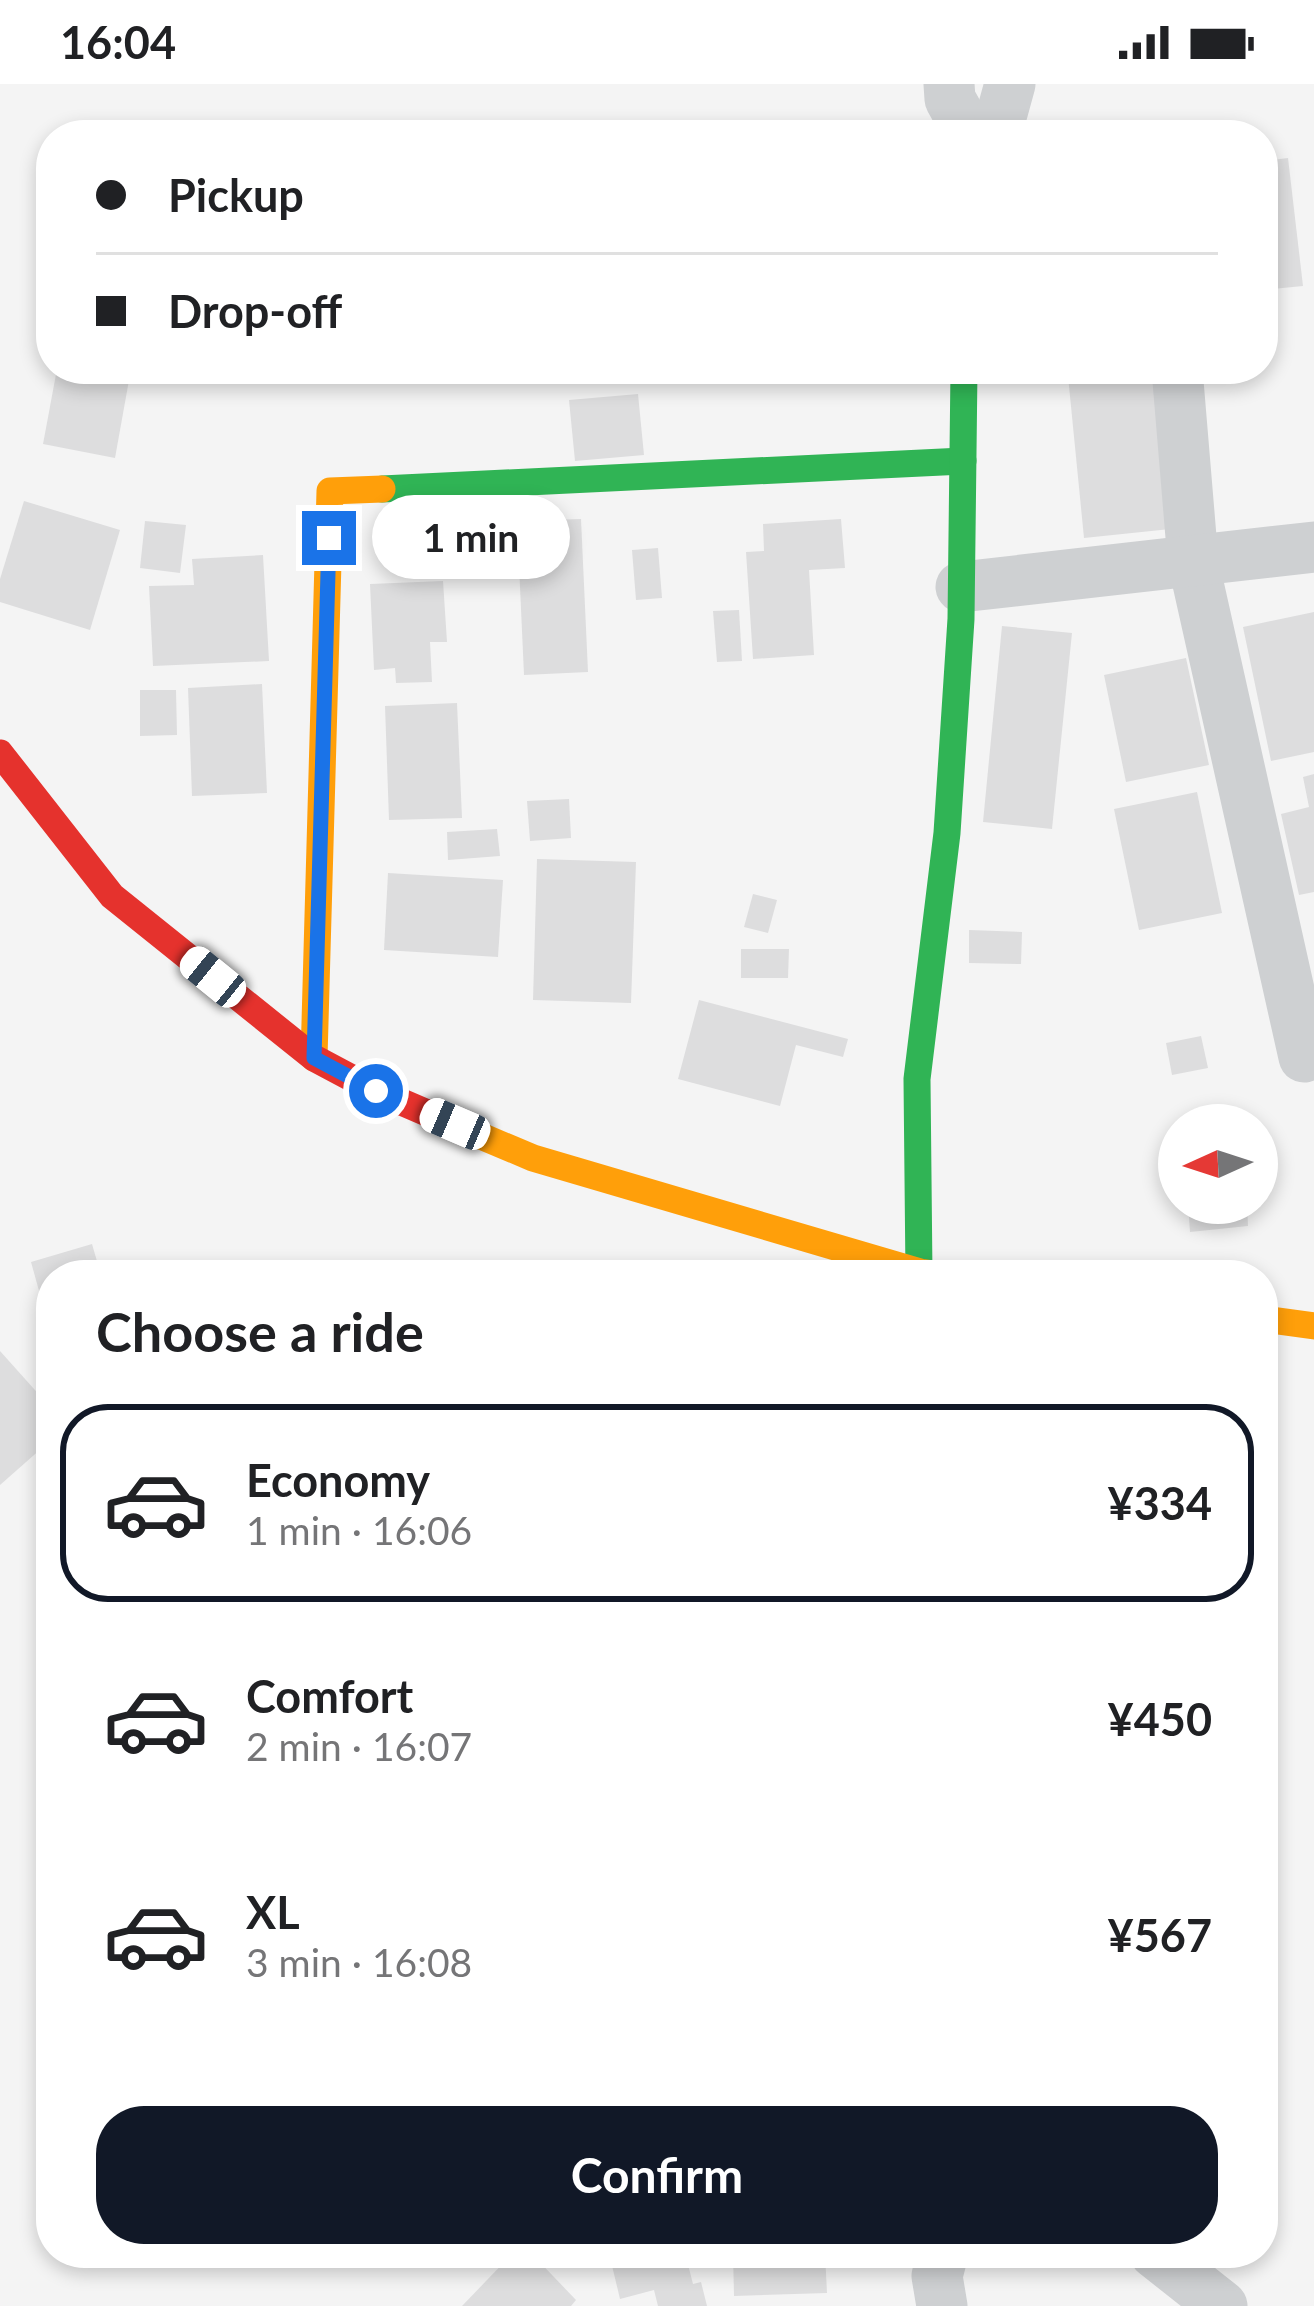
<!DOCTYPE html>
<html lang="en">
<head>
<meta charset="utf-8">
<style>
	:root { --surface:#fff; --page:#f6f6f6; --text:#202124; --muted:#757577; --line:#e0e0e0; --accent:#111827 }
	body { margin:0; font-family:Lato,sans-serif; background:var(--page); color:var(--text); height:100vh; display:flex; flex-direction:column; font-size:45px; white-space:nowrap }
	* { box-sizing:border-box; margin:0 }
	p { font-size:39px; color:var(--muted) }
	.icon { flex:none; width:66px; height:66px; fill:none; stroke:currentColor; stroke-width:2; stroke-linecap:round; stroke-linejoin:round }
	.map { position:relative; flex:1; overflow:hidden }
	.side { position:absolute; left:36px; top:1176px; width:1242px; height:1008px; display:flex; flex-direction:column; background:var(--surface); border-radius:48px; box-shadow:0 6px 18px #0003 }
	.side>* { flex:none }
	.guide { position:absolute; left:36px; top:36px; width:1242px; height:264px; border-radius:48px; box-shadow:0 6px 18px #0003; display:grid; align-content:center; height:264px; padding:0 60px; background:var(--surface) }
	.needle { width:78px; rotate:267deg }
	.buttons { position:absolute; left:1158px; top:1020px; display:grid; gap:24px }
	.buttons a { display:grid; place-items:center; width:120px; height:120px; border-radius:50%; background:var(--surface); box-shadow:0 6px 18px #0003; font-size:60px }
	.end { position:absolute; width:54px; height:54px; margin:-27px; border:15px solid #1a73e8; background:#fff; box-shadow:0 0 0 6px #fff }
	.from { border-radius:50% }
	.bubble { position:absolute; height:84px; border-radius:42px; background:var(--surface); box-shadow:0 6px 18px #0003; font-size:39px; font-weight:700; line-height:84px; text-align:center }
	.car { position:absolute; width:36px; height:72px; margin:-36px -18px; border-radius:15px; box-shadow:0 0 9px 3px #0007; background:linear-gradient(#fff 24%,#345 0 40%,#fff 0 76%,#345 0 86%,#fff 0) }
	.guide b { display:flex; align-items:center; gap:42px; height:114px; font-size:45px }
	.guide b+b { border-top:3px solid var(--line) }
	.guide i { width:30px; height:30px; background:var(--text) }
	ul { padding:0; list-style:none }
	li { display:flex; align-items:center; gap:36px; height:198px; margin:0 24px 18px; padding:0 36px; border:6px solid transparent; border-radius:48px }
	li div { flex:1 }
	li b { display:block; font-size:45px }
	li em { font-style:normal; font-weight:700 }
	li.on { border-color:var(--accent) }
	li>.icon { width:108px; height:108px; stroke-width:1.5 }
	h2 { padding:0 60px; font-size:54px; line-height:144px }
	.primary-button { display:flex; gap:24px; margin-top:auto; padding:24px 60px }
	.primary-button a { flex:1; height:138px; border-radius:48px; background:var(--accent); color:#fff; font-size:48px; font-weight:700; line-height:138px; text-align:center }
	.status { display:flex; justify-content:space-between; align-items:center; height:84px; padding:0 60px; background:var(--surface); direction:ltr }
	.status svg { height:33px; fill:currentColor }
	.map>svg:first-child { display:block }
	.building { fill:#ddddde }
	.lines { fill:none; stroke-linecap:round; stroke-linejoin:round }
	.street { stroke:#ced0d2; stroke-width:51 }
	.fast { stroke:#30b455; stroke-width:27 }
	.slow { stroke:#ff9f0a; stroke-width:27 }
	.jam { stroke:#e5322d; stroke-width:27 }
	.route { stroke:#1a73e8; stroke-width:15 }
</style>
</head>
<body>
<div class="status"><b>16:04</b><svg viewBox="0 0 49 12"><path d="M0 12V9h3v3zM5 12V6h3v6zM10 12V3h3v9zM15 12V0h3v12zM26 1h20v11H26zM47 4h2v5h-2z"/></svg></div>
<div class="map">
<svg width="1314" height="2222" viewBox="0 0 1314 2222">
	<rect width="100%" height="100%" fill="#f4f4f4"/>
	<g class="building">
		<path d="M1288 74 1303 202 1263 206V77Z"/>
		<path d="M57 285H131L115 374 43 360Z"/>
		<path d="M1142 285H1164L1180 444 1084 454 1068 292Z"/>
		<path d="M638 310 644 371 575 377 569 316Z"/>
		<path d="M24 417 120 446 90 546 0 518V495Z"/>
		<path d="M581 435 588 588 524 591 517 437Z"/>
		<path d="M841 435 845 484 809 486 814 571 753 575 746 468 764 467 763 440Z"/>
		<path d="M145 437 186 441 180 489 140 484Z"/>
		<path d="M658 464 662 514 636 516 632 466Z"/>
		<path d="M263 471 269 577 153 582 149 502 194 501 192 475Z"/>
		<path d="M443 497 447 558H430L432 598 396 599 395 584 374 586 370 500Z"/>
		<path d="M739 526 742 577 717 578 713 527Z"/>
		<path d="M1314 528V668L1271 677 1243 543Z"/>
		<path d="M1002 542 1072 549 1052 745 983 738Z"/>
		<path d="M1186 574 1209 681 1126 698 1104 591Z"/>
		<path d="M262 600 267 709 192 712 188 604Z"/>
		<path d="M140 606H176L177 651 140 652Z"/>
		<path d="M457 619 462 734 389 736 385 622Z"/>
		<path d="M1314 690V808L1299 811 1281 730 1309 723 1303 693Z"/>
		<path d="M1197 708 1222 829 1139 846 1114 725Z"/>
		<path d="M569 715 571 754 530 757 527 717Z"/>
		<path d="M497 745 500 772 448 776 447 748Z"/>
		<path d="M537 775 636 778 631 919 533 916Z"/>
		<path d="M388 789 503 796 498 873 384 866Z"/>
		<path d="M753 810 777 816 768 849 744 843Z"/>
		<path d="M969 846 1022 848 1021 880 969 879Z"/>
		<path d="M741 865H789L788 894H741Z"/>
		<path d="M699 916 848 955 843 973 796 961 780 1022 678 995Z"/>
		<path d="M1201 952 1208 984 1172 991 1166 959Z"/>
		<path d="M1188 1119H1247L1248 1142 1190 1148Z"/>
		<path d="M92 1160 101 1191H51V1211L41 1214 31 1178Z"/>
		<path d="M0 1267 51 1324V1356L0 1401Z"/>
		<path d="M513 2169H531L576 2216 571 2222H462Z"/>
		<path d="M609 2169H685L693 2200 701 2198 707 2222H658L654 2206 620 2215Z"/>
		<path d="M733 2169H825L827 2209 734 2212Z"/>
	</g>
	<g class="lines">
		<g class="street">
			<path d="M949 0 950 15 970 51"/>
			<path d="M996 51 1010 0"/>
			<path d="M1177 285 1193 477 1304 973"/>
			<path d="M961 503 1314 463"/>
			<path d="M1155 2169 1222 2222"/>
			<path d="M942 2222 937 2192 943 2169"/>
		</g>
		<g class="fast">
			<path d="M382 405 963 377"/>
			<path d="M919 1191 917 995 947 749 961 535 964 285"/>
		</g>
		<g class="slow">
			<path d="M314 974 330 407 382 405"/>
			<path d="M469 1047 533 1074 920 1188 941 1191"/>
			<path d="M1263 1235 1314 1242"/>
		</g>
		<path class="jam" d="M0 669 112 812 314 974 376 1007 469 1047"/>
	</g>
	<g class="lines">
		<path class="route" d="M329 454 314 974 376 1007"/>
	</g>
</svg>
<div class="buttons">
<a><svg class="needle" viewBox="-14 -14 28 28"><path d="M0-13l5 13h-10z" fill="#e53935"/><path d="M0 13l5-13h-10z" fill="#757577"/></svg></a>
</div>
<i class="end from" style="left:376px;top:1007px"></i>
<i class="end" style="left:329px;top:454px"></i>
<div class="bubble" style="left:372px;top:411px;width:198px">1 min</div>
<i class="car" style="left:213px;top:893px;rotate:309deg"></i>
<i class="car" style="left:455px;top:1040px;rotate:293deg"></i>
<div class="guide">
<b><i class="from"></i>Pickup</b>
<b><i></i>Drop-off</b>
</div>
<section class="side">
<h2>Choose a ride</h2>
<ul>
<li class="on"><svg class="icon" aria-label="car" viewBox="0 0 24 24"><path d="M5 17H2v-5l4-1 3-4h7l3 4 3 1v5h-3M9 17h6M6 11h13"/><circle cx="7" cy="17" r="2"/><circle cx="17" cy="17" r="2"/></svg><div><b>Economy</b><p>1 min · 16:06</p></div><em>¥334</em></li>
<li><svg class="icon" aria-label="car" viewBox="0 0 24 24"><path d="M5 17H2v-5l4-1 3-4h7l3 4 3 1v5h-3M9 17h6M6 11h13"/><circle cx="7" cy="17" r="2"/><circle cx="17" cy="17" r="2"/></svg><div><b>Comfort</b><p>2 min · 16:07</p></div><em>¥450</em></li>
<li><svg class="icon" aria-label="car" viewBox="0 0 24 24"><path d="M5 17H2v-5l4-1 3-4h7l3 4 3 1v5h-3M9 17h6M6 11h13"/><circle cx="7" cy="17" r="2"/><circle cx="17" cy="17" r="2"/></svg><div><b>XL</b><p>3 min · 16:08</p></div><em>¥567</em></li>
</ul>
<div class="primary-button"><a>Confirm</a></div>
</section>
</div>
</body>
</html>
